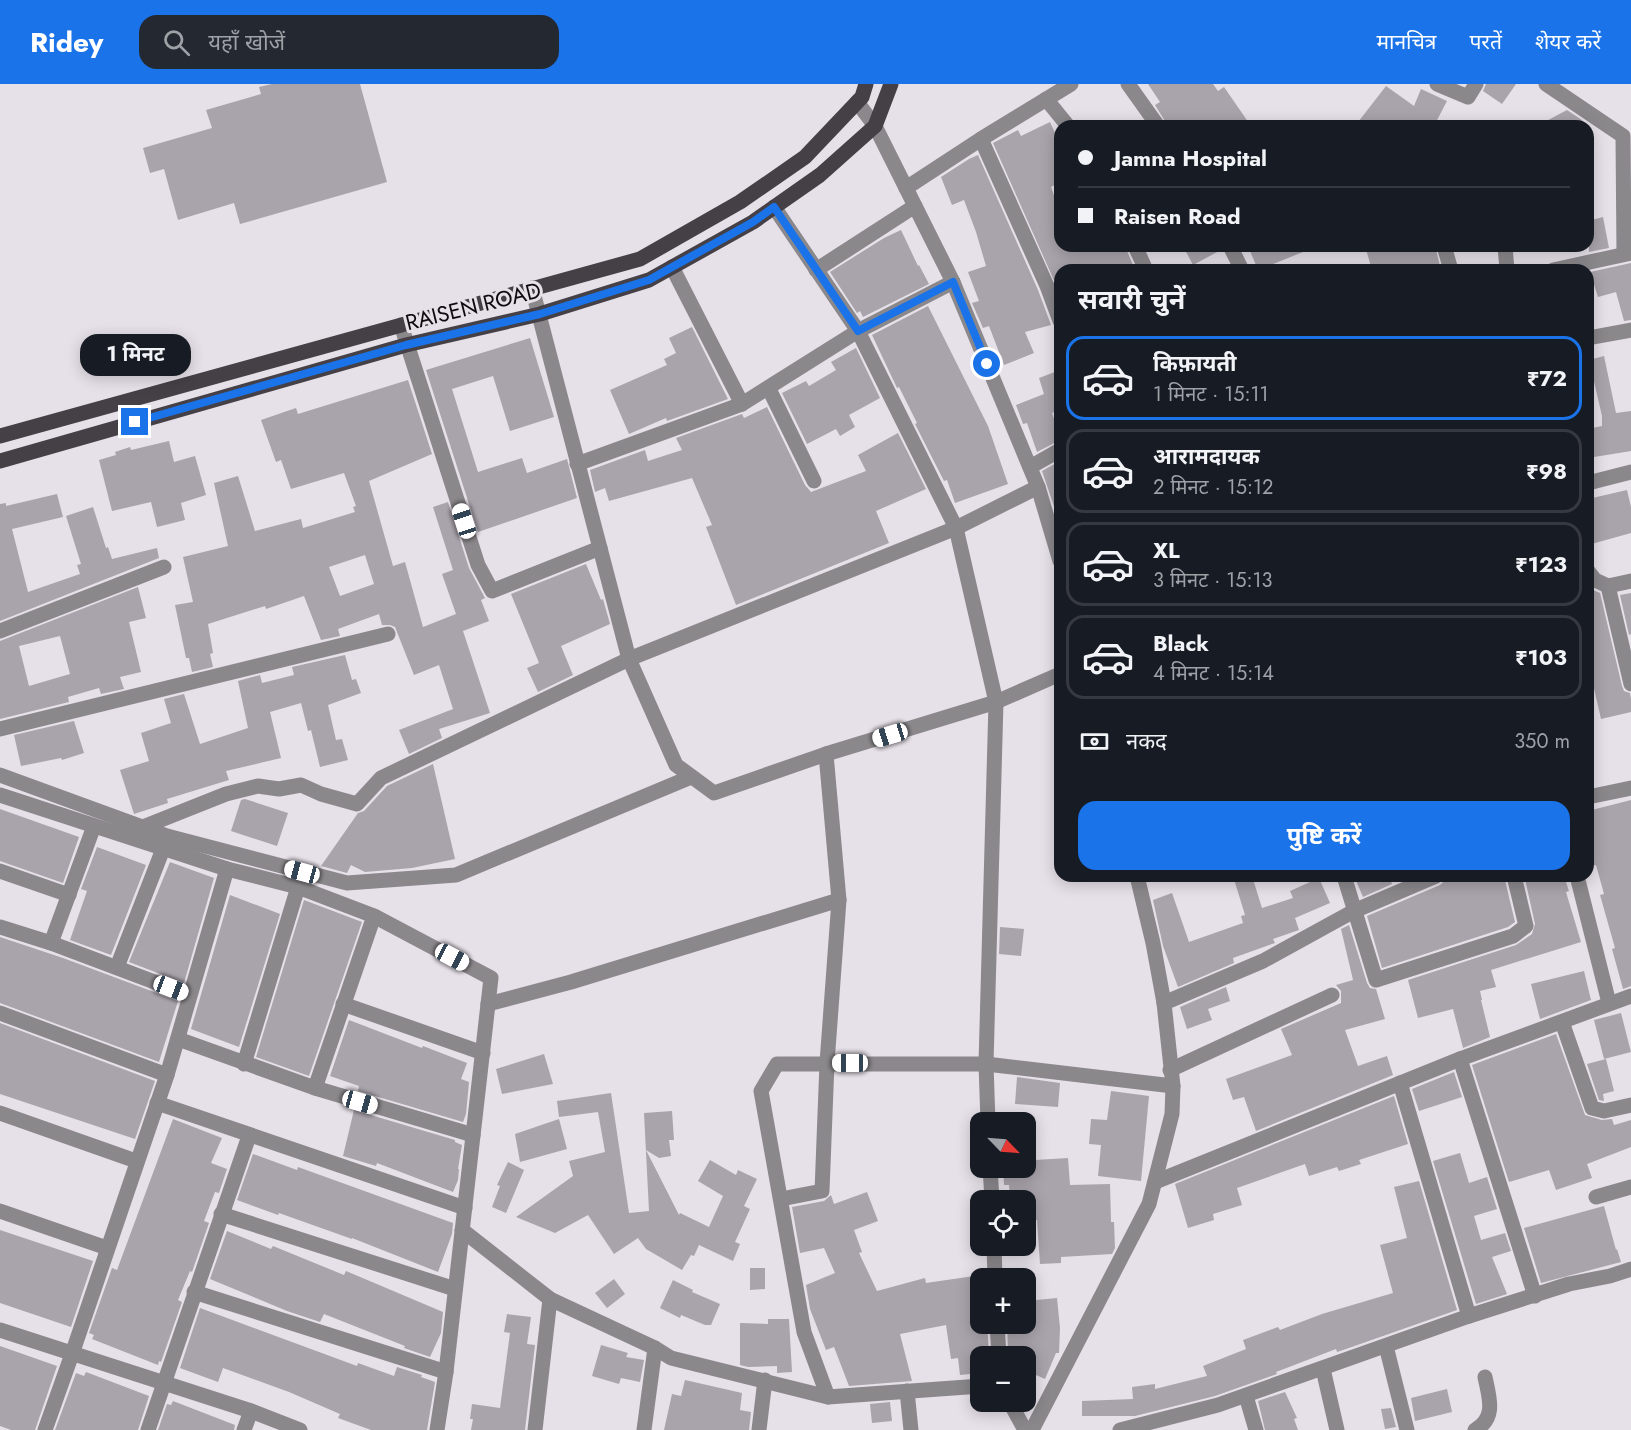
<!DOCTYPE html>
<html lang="hi">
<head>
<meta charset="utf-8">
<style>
	:root { --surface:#171b24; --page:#242831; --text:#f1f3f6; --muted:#9ea1a6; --line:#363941; --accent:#1a73e8 }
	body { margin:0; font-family:Jost,"Noto Sans Devanagari",sans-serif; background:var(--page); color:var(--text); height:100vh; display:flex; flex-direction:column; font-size:22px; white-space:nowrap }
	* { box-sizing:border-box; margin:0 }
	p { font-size:20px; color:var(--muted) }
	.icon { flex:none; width:33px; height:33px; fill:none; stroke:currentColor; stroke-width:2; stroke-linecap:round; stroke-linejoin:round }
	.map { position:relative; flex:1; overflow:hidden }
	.drawer { position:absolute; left:1054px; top:180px; width:540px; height:618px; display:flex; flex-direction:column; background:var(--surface); border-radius:18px; box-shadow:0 3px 15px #0003 }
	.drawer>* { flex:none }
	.hud { position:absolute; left:1054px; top:36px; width:540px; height:132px; border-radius:18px; box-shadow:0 3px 15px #0003; display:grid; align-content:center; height:132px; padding:0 24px; background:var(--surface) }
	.needle { width:39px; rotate:115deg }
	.tools { position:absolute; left:970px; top:1028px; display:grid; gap:12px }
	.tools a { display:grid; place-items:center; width:66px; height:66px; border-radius:12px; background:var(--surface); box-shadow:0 3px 15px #0003; font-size:30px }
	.end { position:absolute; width:27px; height:27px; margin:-14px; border:8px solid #1a73e8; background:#fff; box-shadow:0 0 0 3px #fff }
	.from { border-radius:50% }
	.bubble { position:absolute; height:42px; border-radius:18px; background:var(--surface); box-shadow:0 3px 15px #0003; font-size:20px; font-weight:700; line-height:42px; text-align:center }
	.car { position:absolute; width:18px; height:36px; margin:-18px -9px; border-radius:8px; box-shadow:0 0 4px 2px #0007; background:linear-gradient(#fff 24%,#345 0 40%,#fff 0 76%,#345 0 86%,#fff 0) }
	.hud b { display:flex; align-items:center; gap:21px; height:57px; font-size:22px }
	.hud b+b { border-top:2px solid var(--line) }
	.hud i { width:15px; height:15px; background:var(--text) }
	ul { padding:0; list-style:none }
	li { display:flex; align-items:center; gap:18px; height:84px; margin:0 12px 9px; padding:0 12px; border:3px solid var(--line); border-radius:18px }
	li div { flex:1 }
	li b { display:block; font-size:22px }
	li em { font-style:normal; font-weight:700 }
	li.selected { border-color:var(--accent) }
	li>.icon { width:54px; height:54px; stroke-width:1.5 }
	h2 { padding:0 24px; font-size:27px; line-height:72px }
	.pay { display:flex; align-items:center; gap:15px; height:66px; padding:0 24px; font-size:22px }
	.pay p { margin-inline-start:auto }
	.action { display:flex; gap:12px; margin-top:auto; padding:12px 24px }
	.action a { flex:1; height:69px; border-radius:18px; background:var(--accent); color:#fff; font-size:24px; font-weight:700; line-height:69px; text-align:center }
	header { display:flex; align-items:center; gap:36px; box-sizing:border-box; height:84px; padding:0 30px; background:var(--accent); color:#fff }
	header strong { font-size:28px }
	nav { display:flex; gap:33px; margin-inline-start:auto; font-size:21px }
	.search { width:420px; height:54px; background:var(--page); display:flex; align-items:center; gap:15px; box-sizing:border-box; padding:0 21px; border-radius:18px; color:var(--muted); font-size:22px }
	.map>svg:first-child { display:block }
	.building { fill:#a9a3ab; fill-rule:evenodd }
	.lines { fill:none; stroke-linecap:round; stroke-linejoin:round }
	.minor { stroke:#8b888c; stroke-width:15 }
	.tertiary { stroke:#8b888c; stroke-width:15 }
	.primary { stroke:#454046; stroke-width:15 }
	.route { stroke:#1a73e8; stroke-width:8 }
	.labels { text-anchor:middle; stroke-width:6; stroke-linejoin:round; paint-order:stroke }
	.street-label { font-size:22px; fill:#0d0b0e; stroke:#e6e0e8 }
</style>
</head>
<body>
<header>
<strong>Ridey</strong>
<div class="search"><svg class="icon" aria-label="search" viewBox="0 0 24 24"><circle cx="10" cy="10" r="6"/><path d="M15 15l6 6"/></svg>यहाँ खोजें</div>
<nav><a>मानचित्र</a><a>परतें</a><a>शेयर करें</a></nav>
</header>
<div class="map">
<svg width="1631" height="1346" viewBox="0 0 1631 1346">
	<rect width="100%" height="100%" fill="#e6e0e8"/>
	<g class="building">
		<path d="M272 0H360L387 98 240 140 234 119 178 136 164 85 150 89 143 64 212 44 206 26 261 10 259 3Z"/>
		<path d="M1148 0H1213L1218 7 1224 3 1251 42H1168L1155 21 1160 18Z"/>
		<path d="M1486 0H1516L1502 20 1483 7Z"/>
		<path d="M1386 2 1414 22 1421 5 1447 17 1434 42H1355Z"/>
		<path d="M1567 26 1582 36 1585 42H1537Z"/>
		<path d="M1050 38 1060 60V98L1051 103 1060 128V162H1125L1135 186H1060V210L993 59 1018 46 1021 52Z"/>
		<path d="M978 71 1038 206 1051 241 1025 248 1034 269 1004 281 989 242 983 244 972 219 979 217 968 188 986 182 976 148 964 116 952 121 941 93 969 75Z"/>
		<path d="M1603 133 1609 164 1589 168 1588 137Z"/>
		<path d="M901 146 918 182 919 181 929 200 863 233 860 227 857 229 830 188 884 154Z"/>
		<path d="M1183 162H1220L1221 166 1193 181Z"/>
		<path d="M1248 162H1318L1258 186Z"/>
		<path d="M1365 162H1435L1441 186H1372Z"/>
		<path d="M1631 179V236L1624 237 1616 208 1598 213 1590 188Z"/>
		<path d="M928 222 988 342 1008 400 955 419 947 396 944 397 915 340 917 339 899 303 897 304 872 251Z"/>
		<path d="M692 243 728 315 667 337 666 334 629 350 610 306 667 281 664 275 676 269 669 254Z"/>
		<path d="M530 254 554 333 510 347 493 292 452 305 478 388 522 374 527 389 567 375 577 414 478 448 426 286Z"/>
		<path d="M856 264 880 314 849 331 855 343 840 352 836 345 807 360 782 309 806 297 809 302 836 286 831 278Z"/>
		<path d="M1604 272 1616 329 1631 327V367L1588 374V345L1602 342V332L1589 276Z"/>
		<path d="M1060 286V326L1052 329 1060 351V356L1037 368 1027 339 1023 340 1016 321 1044 310 1039 294Z"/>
		<path d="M408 296 432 370 369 397 393 482 405 478 423 543 456 530 442 490 453 486 433 423 448 418 469 484 485 514 481 516 489 537 463 547 490 629 439 645 442 654 409 670 399 646 453 625 439 581 414 591 395 543 390 541H382L379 530 338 545 340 552 321 556 304 512 266 525 265 522 208 540 213 569 210 570 213 583 192 588 189 574H186L175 521 193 518 183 473 228 462 214 399 238 392 255 447 301 435 303 444 355 428 353 423 356 422 344 389 291 405 281 376 276 378 261 336 296 324 298 330ZM365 471 374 500 340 512 329 483Z"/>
		<path d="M767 323 805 401 811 408 866 387 858 371 898 349 926 405 876 427 889 459 736 521 706 443 712 441 692 394 609 417 605 404 595 408 590 386 645 366 648 377 682 366 676 354 742 330 744 334Z"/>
		<path d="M169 357 174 378 195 372 206 411 181 419 185 436 157 443 151 418 112 427 99 376 116 371 115 368 130 363 131 366Z"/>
		<path d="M1060 377V440L1042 387Z"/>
		<path d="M1627 406 1631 423V449L1588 461V415Z"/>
		<path d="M57 410 63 433 12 445 28 508 80 490 77 481 81 480 66 432 93 423 106 464 108 463 112 475 157 464 159 474 0 537V420L6 419V422Z"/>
		<path d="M586 480 601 516 603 515 610 540 561 562 573 591 538 608 527 584 539 579 511 510Z"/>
		<path d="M138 503 146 534 129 538 141 588 120 593 124 605 101 610 99 604 68 613 69 618 0 635V557ZM60 552 70 590 29 602 19 562Z"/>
		<path d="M1593 506 1600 509 1622 602 1624 607 1630 609 1631 615V628L1601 635 1588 578V507Z"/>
		<path d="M1631 509V550L1629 551 1620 511Z"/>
		<path d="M345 571 352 596 356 595 361 609 328 621 336 656 342 655 348 676 320 683 311 646 308 647 301 619 270 628 281 674 226 687 229 696 167 715 168 719 134 730 120 686 149 677 141 649 171 639 164 615 184 610 200 660 248 644 238 597 260 591 262 599 294 591 292 583Z"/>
		<path d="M74 637 84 669 62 676 61 674 21 682 14 651Z"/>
		<path d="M433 680 455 775 412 784 365 788 351 781 347 789 321 782 358 729 364 727 387 702Z"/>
		<path d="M245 715 288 729 277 762 231 747 241 716Z"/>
		<path d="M1631 716V902L1623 905 1612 865 1615 864 1600 811 1604 810 1596 781 1588 783V727Z"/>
		<path d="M0 725 79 753 63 799 0 777Z"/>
		<path d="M97 763 146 781 111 871 70 856 87 807 81 805Z"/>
		<path d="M170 778 214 794 184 899 129 878Z"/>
		<path d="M1233 792H1252L1262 824 1293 814 1290 807 1319 794 1330 819 1295 834 1299 846 1273 855 1275 859 1233 874 1234 879 1178 903 1163 862 1153 816 1172 809 1189 858 1243 839 1241 832 1245 831Z"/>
		<path d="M1354 792H1389L1392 800 1363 813Z"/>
		<path d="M1446 792H1504L1515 838 1508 843 1382 884 1367 832 1440 801 1444 797Z"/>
		<path d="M1536 792H1564L1569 807 1566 808 1581 858 1491 886 1496 903 1480 907 1482 916H1481L1490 953 1463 964 1453 925 1418 934 1408 896 1516 861 1532 850 1535 840 1525 795Z"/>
		<path d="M230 811 280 830 239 963 191 945Z"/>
		<path d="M304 816 362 838 309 992 256 973Z"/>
		<path d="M1349 841 1367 899 1370 904 1376 905 1385 935 1345 946 1358 982 1387 972 1393 991 1256 1047 1244 1013 1233 1016 1226 995 1292 971 1281 945 1341 919V907L1336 901 1353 896 1341 845Z"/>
		<path d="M1000 843 1024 845 1021 872 999 870Z"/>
		<path d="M0 853 63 874 178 917 159 978 0 919Z"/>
		<path d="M1584 887 1591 916 1540 935 1531 900Z"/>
		<path d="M1226 903 1230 917 1208 925 1212 936 1187 945 1180 923Z"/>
		<path d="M1621 929 1631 968 1604 975 1594 936Z"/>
		<path d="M349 936 422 964 423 962 467 979 461 995 469 998 466 1030 463 1038 358 1007 359 1002 330 992Z"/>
		<path d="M0 939 155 997 135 1055 0 1010Z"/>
		<path d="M1556 950 1585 1031 1602 1036 1612 1035 1614 1041 1631 1036V1063L1587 1080 1592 1094 1556 1106 1549 1086 1509 1098 1472 981Z"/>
		<path d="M544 970 553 1000 502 1010 496 985Z"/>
		<path d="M1606 975 1614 1007 1603 1010 1604 1017 1599 1016 1587 980Z"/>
		<path d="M1454 988 1462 1013 1419 1027 1412 1005Z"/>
		<path d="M1017 993 1060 999 1058 1023 1015 1020Z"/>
		<path d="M1111 1007 1149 1012 1141 1097 1098 1092 1101 1061 1089 1060 1091 1035 1107 1036Z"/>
		<path d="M611 1009 629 1129 649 1127 644 1029 672 1027 674 1056H669L671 1072 659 1074 646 1066 679 1131 680 1129 709 1143 723 1112 698 1097 710 1076 736 1091 738 1086 757 1095 744 1122 750 1125 735 1158 740 1160 733 1177 699 1161 694 1172 691 1171 682 1186 646 1165 638 1154 614 1170 588 1131 555 1149 516 1133 573 1092 569 1077 605 1068 598 1028 559 1033 557 1017Z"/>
		<path d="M1394 1012 1408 1060 1359 1076 1361 1080 1339 1087 1337 1083 1309 1092 1305 1080 1237 1104 1242 1121 1213 1130 1214 1136 1188 1144 1175 1100Z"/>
		<path d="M354 1026 455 1056V1058L462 1061 458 1085H459L458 1096 453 1108 377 1079 376 1082 343 1072Z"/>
		<path d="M173 1035 222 1054 211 1079 227 1085 219 1109 215 1108 204 1137 209 1139 192 1188 190 1187 178 1216 182 1218 161 1278 159 1277 158 1281 92 1255 94 1251 89 1249 112 1184 117 1186Z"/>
		<path d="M559 1035 567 1065 520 1078 515 1050Z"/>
		<path d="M1460 1069 1469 1099 1487 1093 1497 1125 1474 1132 1481 1156 1505 1149 1511 1167 1492 1173 1507 1210 1476 1220 1433 1077Z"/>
		<path d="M253 1070 297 1086 298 1083 453 1139 452 1150 438 1188 352 1154V1155L279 1129 278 1131 237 1116Z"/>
		<path d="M1068 1074 1070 1101 1110 1100 1111 1138H1114L1115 1164 1112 1170 1061 1173V1179L1040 1180 1037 1136 1026 1137V1116H1010L1009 1101H1004L1003 1083H1026V1078H1035V1076Z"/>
		<path d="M508 1078 524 1086 506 1129 492 1123 500 1102 497 1101Z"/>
		<path d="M1419 1097 1457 1226 1346 1265 1337 1268 1336 1265 1276 1288 1277 1290 1215 1312 1135 1332H1082V1317L1133 1315 1132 1303 1155 1300V1305L1207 1292 1203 1282 1246 1265 1243 1256 1278 1243 1280 1246 1322 1230 1393 1209 1380 1161 1407 1154 1394 1103Z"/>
		<path d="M867 1108 878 1137 854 1146 862 1168 859 1169 877 1207 925 1194 926 1199 981 1191V1239H987L989 1270 981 1271V1289L960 1291 958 1274 951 1275 946 1241 900 1250 912 1297 849 1302 834 1263 826 1266 810 1225 806 1201 835 1189 824 1164 800 1169 792 1123 824 1117 831 1111 834 1120Z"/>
		<path d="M1604 1122 1616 1166 1617 1165 1621 1178 1541 1199 1524 1144Z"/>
		<path d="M0 1146 93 1177 71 1243 0 1219Z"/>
		<path d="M227 1147 271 1165 273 1162 344 1191 346 1187 443 1228 441 1249 430 1273 404 1264 405 1262 324 1230 320 1238 287 1227 210 1195Z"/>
		<path d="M750 1184H765V1205L750 1206Z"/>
		<path d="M614 1195 625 1210 607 1224 595 1209Z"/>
		<path d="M673 1196 693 1206 692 1208 720 1220 711 1241H705L681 1231 680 1234 660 1224Z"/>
		<path d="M1057 1214 1060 1244 1059 1269H1056L1045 1295 1036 1291H1026V1272H1013L1014 1266 1008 1267 1007 1239H1026V1217Z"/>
		<path d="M200 1224 357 1282 358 1279 394 1292 397 1283 422 1291 421 1293 435 1298 427 1346H371L338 1334 340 1330 289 1308 223 1284 218 1298 180 1284Z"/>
		<path d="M507 1230 531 1233 527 1260 535 1261 525 1346H471L473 1335H470L472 1320 500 1324 510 1249 504 1248Z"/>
		<path d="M768 1235H789L792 1288 777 1289V1282L748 1283 740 1281V1239L768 1240Z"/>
		<path d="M601 1261 628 1269 626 1273 644 1276 640 1298 621 1294 619 1300 592 1292Z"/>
		<path d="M0 1262 57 1282 35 1346H11L0 1342Z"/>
		<path d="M86 1288 149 1312 138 1346H55L76 1289 84 1292Z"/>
		<path d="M685 1296 742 1309 740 1326 751 1328 749 1346H664L672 1310 681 1312Z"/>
		<path d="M1447 1305 1452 1328 1415 1337 1411 1314Z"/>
		<path d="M1285 1308 1297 1334 1294 1335 1298 1346H1265L1258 1317Z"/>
		<path d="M173 1317 235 1341 234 1346H158L167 1320 171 1321Z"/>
		<path d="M890 1318 892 1337 872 1339 870 1320Z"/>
		<path d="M1391 1324 1396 1343 1385 1345 1381 1325Z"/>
	</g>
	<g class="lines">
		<g class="minor">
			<path d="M1128 0 1158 42"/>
			<path d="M1437 0 1468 13 1476 0"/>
			<path d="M1546 0 1623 52 1624 170"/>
			<path d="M1046 15 1068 42"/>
			<path d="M981 55 1047 202 1060 237"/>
			<path d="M906 104 981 55 1071 0"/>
			<path d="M774 123 858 247 956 444 996 618 986 980 988 1038"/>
			<path d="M1135 162 1146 186"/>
			<path d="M1230 162 1242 186"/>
			<path d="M1444 162 1451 186"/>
			<path d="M1505 162 1507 186"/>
			<path d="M672 183 742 320"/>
			<path d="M816 186 915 122"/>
			<path d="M1553 186 1631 169"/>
			<path d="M532 204 629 575 676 681 714 709 826 670 996 618 1060 590"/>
			<path d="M401 241 478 481 492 507 600 464"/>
			<path d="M1588 254 1631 246"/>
			<path d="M769 305 814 397"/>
			<path d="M577 380 742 320 858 247 953 198"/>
			<path d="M1030 383 1060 366"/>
			<path d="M1588 399 1631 388"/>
			<path d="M1588 487 1595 496 1608 502"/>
			<path d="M1631 497 1608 502 1631 600"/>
			<path d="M0 547 164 483"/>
			<path d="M0 645 388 550"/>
			<path d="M0 691 167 752 347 799 456 791 691 693"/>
			<path d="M0 711 227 785 298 803 374 832 491 894 446 1288 437 1346"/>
			<path d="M1588 713 1631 704"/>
			<path d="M143 743 226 710 258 702 279 705 301 701 321 710 357 720 381 694 629 575 956 444 1038 403"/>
			<path d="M0 787 69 811"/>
			<path d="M1344 792 1376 896 1513 852 1526 842 1514 792"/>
			<path d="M1577 792 1609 919"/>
			<path d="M0 843 51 859 189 911"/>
			<path d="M51 859 94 742"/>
			<path d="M117 883 163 765"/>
			<path d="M1164 919 1263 877 1354 827 1436 792"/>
			<path d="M343 920 483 969"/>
			<path d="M488 920 571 898 839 816"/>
			<path d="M0 929 167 991"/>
			<path d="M1562 938 1592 1024 1604 1027 1631 1021"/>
			<path d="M178 955 315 1004 473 1051"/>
			<path d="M1460 975 1535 1212"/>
			<path d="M244 980 298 803"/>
			<path d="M1170 986 1332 911"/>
			<path d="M1400 999 1469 1232"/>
			<path d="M315 1004 374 832"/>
			<path d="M157 1019 465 1124"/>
			<path d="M0 1029 136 1077"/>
			<path d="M990 1083 992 1116"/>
			<path d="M1155 1098 1460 975 1631 912"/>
			<path d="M1596 1113 1631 1103"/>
			<path d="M781 1115 822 1107 827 979 839 816 826 670"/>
			<path d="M0 1127 107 1164"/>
			<path d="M221 1130 455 1205"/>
			<path d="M462 1146 550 1215 655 1264 671 1274 828 1313 981 1302"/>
			<path d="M994 1161 995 1194"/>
			<path d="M194 1208 446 1288"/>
			<path d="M997 1239 999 1272"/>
			<path d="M0 1246 251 1327 300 1346"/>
			<path d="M1386 1262 1407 1346"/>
			<path d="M1323 1285 1337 1346"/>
			<path d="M907 1307 911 1346"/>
			<path d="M1246 1312 1256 1346"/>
			<path d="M828 1313 804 1248 761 1007 777 980H986L1173 1002"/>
			<path d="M1009 1317 1025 1346"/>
			<path d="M45 1346 72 1270 167 991 227 785"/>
			<path d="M148 1346 249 1052"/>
			<path d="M244 1346 251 1327"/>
			<path d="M535 1346 550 1215"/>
			<path d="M644 1346 655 1264"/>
			<path d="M759 1346 765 1296"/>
			<path d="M1120 1346 1218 1321 1469 1232 1569 1200 1610 1192 1631 1185"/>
			<path d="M1475 1346C1497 1334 1489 1313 1485 1293"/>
		</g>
		<g class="tertiary">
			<path d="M857 18 875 42 953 198 1038 403 1060 477"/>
			<path d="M1032 1346 1149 1120 1172 1030 1173 1002 1164 919 1153 859 1137 792"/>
		</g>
		<g class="primary">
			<path d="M0 352 640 175 740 118 805 73 862 13 866 0"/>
			<path d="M0 377 406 261 540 230 649 196 753 138 820 91 875 42 891 0"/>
		</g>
	</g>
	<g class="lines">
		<path class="route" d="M135 338 406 261 540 230 649 196 753 138 774 123 858 247 953 198 987 280"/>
	</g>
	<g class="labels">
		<g class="street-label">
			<text transform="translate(473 222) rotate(-14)" y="8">RAISEN ROAD</text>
		</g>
	</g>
</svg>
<div class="tools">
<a><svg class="needle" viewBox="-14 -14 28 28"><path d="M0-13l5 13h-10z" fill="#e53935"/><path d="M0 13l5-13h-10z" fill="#9ea1a6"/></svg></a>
<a><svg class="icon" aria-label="locate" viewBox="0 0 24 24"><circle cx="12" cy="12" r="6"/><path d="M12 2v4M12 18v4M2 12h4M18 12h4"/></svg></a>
<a>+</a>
<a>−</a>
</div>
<i class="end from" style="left:987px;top:280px"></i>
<i class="end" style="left:135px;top:338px"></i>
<div class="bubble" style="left:80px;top:250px;width:111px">1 मिनट</div>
<i class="car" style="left:464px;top:437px;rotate:342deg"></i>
<i class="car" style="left:890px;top:651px;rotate:253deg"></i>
<i class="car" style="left:302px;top:788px;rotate:285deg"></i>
<i class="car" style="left:452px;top:873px;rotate:118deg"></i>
<i class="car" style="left:171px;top:904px;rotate:111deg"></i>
<i class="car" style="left:850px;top:979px;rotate:270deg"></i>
<i class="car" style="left:360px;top:1018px;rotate:106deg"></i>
<div class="hud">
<b><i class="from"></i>Jamna Hospital</b>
<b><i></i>Raisen Road</b>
</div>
<section class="drawer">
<h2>सवारी चुनें</h2>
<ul>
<li class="selected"><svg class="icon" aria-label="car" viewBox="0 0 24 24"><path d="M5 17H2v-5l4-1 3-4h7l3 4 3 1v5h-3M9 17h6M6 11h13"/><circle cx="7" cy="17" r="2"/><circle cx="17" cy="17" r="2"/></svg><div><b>किफ़ायती</b><p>1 मिनट · 15:11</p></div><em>₹72</em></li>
<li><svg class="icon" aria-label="car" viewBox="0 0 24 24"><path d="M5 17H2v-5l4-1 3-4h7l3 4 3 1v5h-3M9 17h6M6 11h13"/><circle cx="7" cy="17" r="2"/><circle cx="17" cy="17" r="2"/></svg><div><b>आरामदायक</b><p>2 मिनट · 15:12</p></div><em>₹98</em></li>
<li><svg class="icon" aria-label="car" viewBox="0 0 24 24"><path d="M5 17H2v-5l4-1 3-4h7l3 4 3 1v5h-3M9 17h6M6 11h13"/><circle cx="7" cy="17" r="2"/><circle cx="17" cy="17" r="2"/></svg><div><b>XL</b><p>3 मिनट · 15:13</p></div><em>₹123</em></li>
<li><svg class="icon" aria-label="car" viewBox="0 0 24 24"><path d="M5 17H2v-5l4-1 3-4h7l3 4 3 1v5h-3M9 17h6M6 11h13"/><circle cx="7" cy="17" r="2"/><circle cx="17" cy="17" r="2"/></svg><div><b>Black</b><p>4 मिनट · 15:14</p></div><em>₹103</em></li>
</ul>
<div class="pay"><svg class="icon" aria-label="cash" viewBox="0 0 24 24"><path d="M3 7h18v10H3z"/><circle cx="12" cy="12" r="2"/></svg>नकद<p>350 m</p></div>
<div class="action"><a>पुष्टि करें</a></div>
</section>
</div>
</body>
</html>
